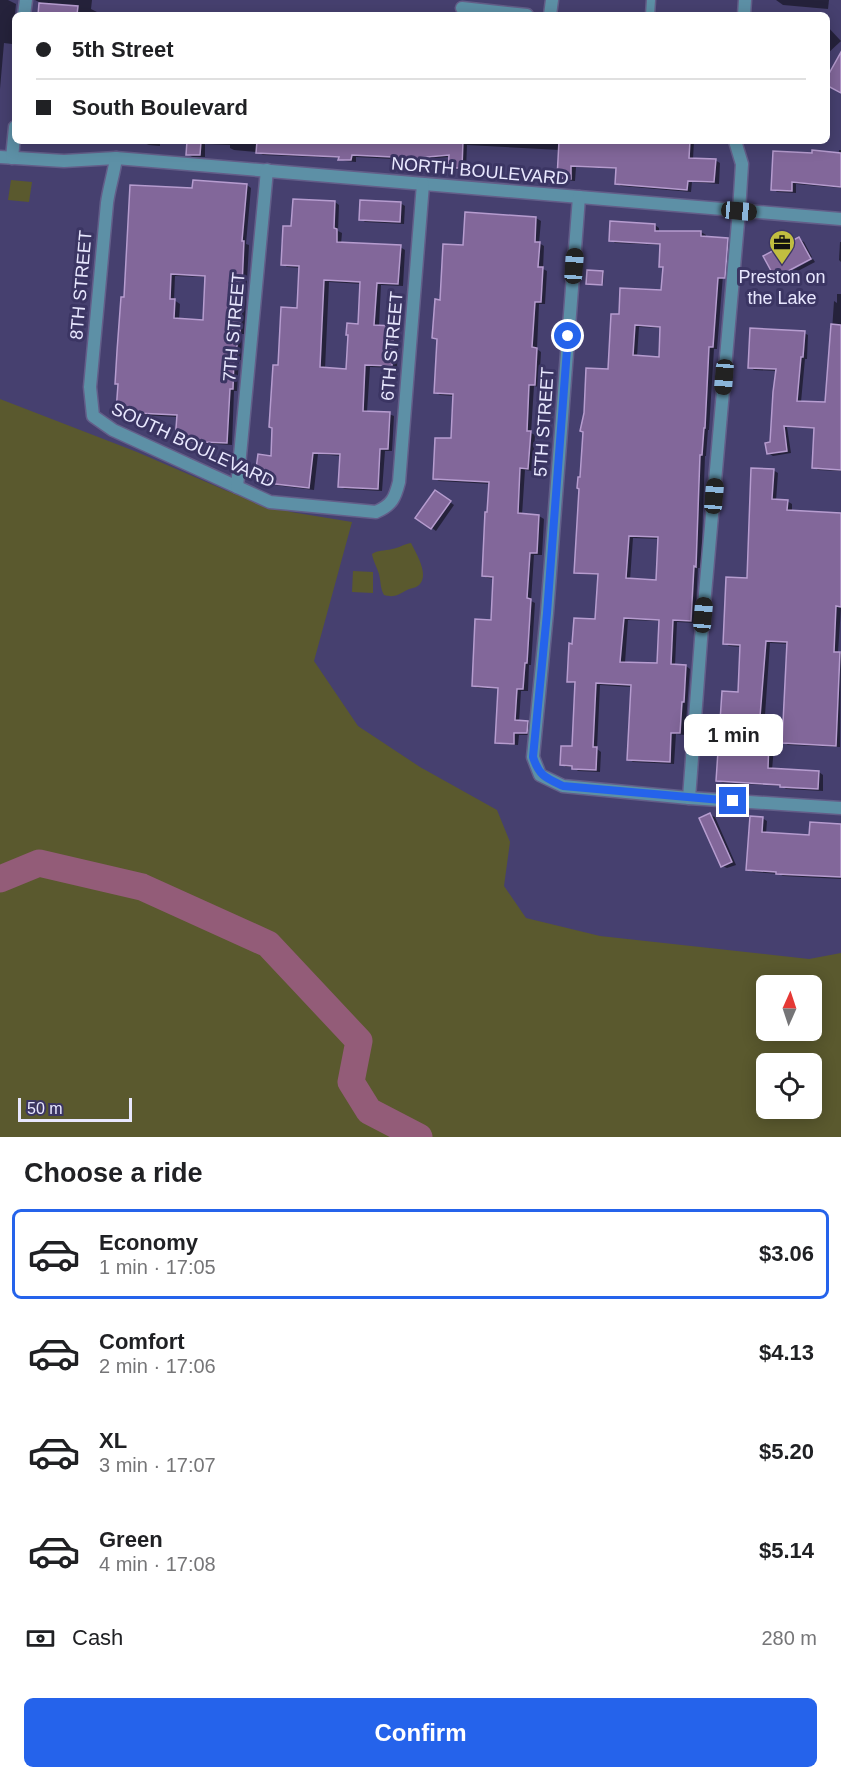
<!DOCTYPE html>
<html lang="en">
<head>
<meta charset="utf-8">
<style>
	:root { --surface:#fff; --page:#f6f6f6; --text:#202124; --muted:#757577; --line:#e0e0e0; --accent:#2563eb }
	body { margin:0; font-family:Helvetica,sans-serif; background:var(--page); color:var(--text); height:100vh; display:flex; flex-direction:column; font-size:22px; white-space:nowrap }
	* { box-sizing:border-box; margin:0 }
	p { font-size:20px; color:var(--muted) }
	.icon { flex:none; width:33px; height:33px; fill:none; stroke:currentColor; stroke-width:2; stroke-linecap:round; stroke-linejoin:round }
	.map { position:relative; height:1137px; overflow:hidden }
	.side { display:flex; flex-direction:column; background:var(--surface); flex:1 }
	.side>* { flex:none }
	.top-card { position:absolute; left:12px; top:12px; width:818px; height:132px; border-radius:9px; box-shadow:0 3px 15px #0003; display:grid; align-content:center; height:132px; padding:0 24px; background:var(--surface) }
	.needle { width:39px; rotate:3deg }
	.tools { position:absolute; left:756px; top:975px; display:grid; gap:12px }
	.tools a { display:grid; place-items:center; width:66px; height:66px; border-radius:9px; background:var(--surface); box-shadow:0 3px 15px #0003; font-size:30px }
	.scale { position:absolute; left:18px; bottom:15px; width:114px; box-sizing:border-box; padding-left:6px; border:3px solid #e8e7fe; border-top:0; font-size:16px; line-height:21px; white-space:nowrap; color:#e8e7fe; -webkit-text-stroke:4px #3b3563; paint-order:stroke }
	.end { position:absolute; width:27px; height:27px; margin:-14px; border:8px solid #2563eb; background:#fff; box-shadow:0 0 0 3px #fff }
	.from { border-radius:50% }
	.bubble { position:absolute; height:42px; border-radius:9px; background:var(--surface); box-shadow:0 3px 15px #0003; font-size:20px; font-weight:700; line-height:42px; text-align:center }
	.car { position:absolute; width:18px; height:36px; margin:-18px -9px; border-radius:8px; box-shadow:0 0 4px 2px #0007; background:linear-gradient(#222 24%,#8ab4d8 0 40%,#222 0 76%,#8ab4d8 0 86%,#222 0) }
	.top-card b { display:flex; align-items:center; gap:21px; height:57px; font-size:22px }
	.top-card b+b { border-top:2px solid var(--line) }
	.top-card i { width:15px; height:15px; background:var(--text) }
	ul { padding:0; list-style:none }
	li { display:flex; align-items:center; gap:18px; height:90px; margin:0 12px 9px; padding:0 12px; border:3px solid transparent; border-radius:9px }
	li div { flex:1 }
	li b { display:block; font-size:22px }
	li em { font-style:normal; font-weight:700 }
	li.active { border-color:var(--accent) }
	li>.icon { width:54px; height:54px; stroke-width:1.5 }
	h2 { padding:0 24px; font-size:27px; line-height:72px }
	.pay { display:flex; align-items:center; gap:15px; height:66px; padding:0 24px; font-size:22px }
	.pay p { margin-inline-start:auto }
	.action { display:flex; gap:12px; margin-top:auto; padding:12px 24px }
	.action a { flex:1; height:69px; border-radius:9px; background:var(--accent); color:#fff; font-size:24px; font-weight:700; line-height:69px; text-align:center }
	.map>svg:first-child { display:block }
	.green { fill:#5a592e; fill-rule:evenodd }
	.shadow { fill:#0007; fill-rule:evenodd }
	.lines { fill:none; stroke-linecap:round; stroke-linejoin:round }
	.river { stroke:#935c78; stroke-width:27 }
	.building { fill:#82679a; stroke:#b69ccf; stroke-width:1.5; fill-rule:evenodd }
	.lane-casing { stroke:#635e89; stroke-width:11 }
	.street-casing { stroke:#635e89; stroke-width:15 }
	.lane { stroke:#5d90a6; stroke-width:8 }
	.street { stroke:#5d90a6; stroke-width:12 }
	.route { stroke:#2563eb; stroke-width:8 }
	.labels { text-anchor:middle; stroke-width:6; stroke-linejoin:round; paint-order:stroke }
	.street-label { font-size:18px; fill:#e8e7fe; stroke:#3b3563 }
	.poi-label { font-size:18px; fill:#e8e7fe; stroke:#3b3563 }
</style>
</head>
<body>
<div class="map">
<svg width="841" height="1137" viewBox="0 0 841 1137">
	<rect width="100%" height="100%" fill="#46406f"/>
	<g class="green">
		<path d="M11 180 32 182 29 202 8 200Z"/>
		<path d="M0 399 137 452 227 491 291 512 352 522 314 661 358 726 420 767 497 810 510 842 504 886 526 918 600 936 809 959 841 953V1137H0ZM766 986H812V1030H766ZM766 1064H812V1108H766Z"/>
		<path d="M411 543C416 553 429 574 420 584 417 588 411 588 407 590 398 595 394 598 384 595 380 588 381 582 379 574 377 567 373 561 372 554 378 550 384 551 392 549 399 548 404 544 411 543Z"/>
		<path d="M353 571 373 572V593L352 592Z"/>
	</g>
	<g class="shadow">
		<path d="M0 0H8L16 4 12 44 4 43 0 89Z"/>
		<path d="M35 0H92L91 9 97 12V15H40L41 3Z"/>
		<path d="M776 0H829L828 9 783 5Z"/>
		<path d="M826 25 841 41 826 55Z"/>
		<path d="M144 141H160V146L149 145 144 143Z"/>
		<path d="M188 141H694L693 159 715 160 720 163 719 184 692 182 691 192 621 186 617 183 618 169 576 167 575 181 563 180 559 177 560 150 467 145 466 170 454 169 450 167V157L410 160V165L398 164 394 162V159L356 157V162L345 161 339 158 263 155 257 152 234 150 230 148V145L205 144V157H192L188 154Z"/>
		<path d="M839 150H841V188L796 184V193L777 192 773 189 839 154Z"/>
		<path d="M247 185 251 188 246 244 249 245 244 334H242L241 360H239L237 391H234L232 445 182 442 177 440 178 417 122 414 118 411 119 385 117 383 126 298 194 190ZM175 276 206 277 204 322 179 320 180 304 174 300Z"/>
		<path d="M335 202 339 205 338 231 342 233 341 244 400 247 405 250 403 286 381 285 379 326 394 327 399 330 397 368 370 367 367 412 389 414 394 416 392 451H385L382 491 345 489 340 487 341 456 318 454 314 490 274 485 269 482 270 472 262 471 257 468 272 458 279 367 298 309 301 268 287 267 283 264 293 228ZM329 282 362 284 360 325 348 370 325 369Z"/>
		<path d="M400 203 405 206 404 224 365 222 361 219Z"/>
		<path d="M536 218 541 221 539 243 544 246 543 269 547 271 545 304H539L537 349 541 352 539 387 534 386 531 433 535 435 533 471 525 470 522 515 539 516 544 519 542 555H534L531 601 535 603 531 665H529L528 691H521L519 722H528L532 725 531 735H519L518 745 501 744 497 742 500 689 478 688 473 686 492 622 495 579 488 578 483 576 490 484 439 481 434 478 452 440 455 396 440 395 435 392 438 340 434 337 442 301 465 247Z"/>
		<path d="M655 225 659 228V233L701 232 706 235V238L726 239 717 349H714L709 430H708L706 456H705L701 568H698L695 623 677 622 675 666H686L690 669 685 735 676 734 674 764 633 762 628 759 632 687 600 685 597 749 601 752 600 772 578 771 574 767H566L562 764 573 748 576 684 568 681 574 645 597 621 599 575 580 574 576 572 582 478 609 371 620 316 663 292 664 268 661 266 662 245 615 243 611 240ZM639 327 662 328 660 358 637 357ZM633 538 660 539 657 581 630 580ZM628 620 661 621 659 665 625 663Z"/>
		<path d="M799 239 804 242 812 257 776 277 765 257Z"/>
		<path d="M729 240 732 242 729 280H726Z"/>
		<path d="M840 242H841V262L839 260Z"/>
		<path d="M813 259 815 262 781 280 778 278Z"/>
		<path d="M602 272 604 273 603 285 588 284Z"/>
		<path d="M837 294H841V471L818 470 814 467 816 429 787 427 791 453 773 456 768 453 772 443 777 371 754 370 750 367 804 333 808 335 807 359H805L801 402 827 404 834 301 837 303Z"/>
		<path d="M773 470 778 473 776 501H787L792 504V512L841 515V608L838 652 841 654 840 747 788 745 783 742 788 644 770 643 763 744H769L774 747 772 770 819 772 823 775V791L786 789 782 786 723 783 718 781 739 693 741 647 729 646 724 643 749 580Z"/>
		<path d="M440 495 454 505 436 531 432 528Z"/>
		<path d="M710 815 715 817 736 865 727 868 722 866Z"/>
		<path d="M762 818 767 821 766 834 810 836 841 825V879L783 876 779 874 753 872 748 869Z"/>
	</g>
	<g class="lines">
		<path class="river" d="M0 879 39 863 142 887 268 944 359 1041 351 1082 369 1111 419 1137"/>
	</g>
	<g class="building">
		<path d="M39 3 78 6 77 15H38Z"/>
		<path d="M841 52V93L826 85V79Z"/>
		<path d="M187 141 201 142 200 155H186Z"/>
		<path d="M257 141H463L462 168H448L449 155 406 159V163L392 162V157L352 155 351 160H338L339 157 256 153Z"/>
		<path d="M559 141H690L689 158 716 159 714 182 688 181 687 190 615 184 616 168 571 166V179L557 178Z"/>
		<path d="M812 150 841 153V187L792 182V191L771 190 773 151 812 153Z"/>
		<path d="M193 180 247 184 242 241H244L240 332H238L236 358H234L233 389H230L227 443 175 441 177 415 116 412 118 384H115L117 351 121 297H124L130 185 192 188ZM171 274 205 276 203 320 174 318 175 299H170Z"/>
		<path d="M293 199 335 201 334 228 337 229V242L401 245 398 284 377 283 374 325 394 326 392 366 365 365 363 411 390 412 388 449H380L378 489 338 487 340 454 313 453 309 488 267 483 269 471 256 469 258 454 271 456 272 428 269 427 273 365H278L281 307 297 308 299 266 281 265 283 226H291ZM324 280 360 282 358 324 347 323 346 335H348L346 369 320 367Z"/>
		<path d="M360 200 401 202 400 222 359 220Z"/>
		<path d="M465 212 536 217 535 242H540L538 267H543L541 302H535L532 347 537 348 535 385H529L527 431H531L528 469 520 468 518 513 539 515 537 553H530L527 598 531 599 527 663H525L523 689H517L515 720 528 721 527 733H514V744L495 743 498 688 472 686 475 619 491 620 493 577 482 576 485 512H487L489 482 433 479 435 438H451L453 394 434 393 437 339 432 338 435 299 440 300 443 244 463 245Z"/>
		<path d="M610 221 655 224V231H701V236L728 238 725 278H718L713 347H709L705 428H704L702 455H700L696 567 694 566 691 621 673 620 671 664 686 665 684 702H682L680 733H671L670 762 627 760 631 685 596 683 593 747H597L596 770 572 769V766L560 765 561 746H572L575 682H567L569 643 572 644 574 618 595 619 598 574 574 573 579 489 577 488 578 477H580L583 432 580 431 584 413 586 368 608 369 611 314H619L620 288 661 290 663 267H659L660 244 609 241ZM635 325 660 327 659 357 633 355ZM629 536 658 537 656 580 626 578ZM624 618 659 620 657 663 620 662Z"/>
		<path d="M799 237 811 259 775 278 763 256Z"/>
		<path d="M587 270 603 271 602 285 586 284Z"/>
		<path d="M831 324 841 325V470L812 468 814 428 784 426 787 451 767 454 765 443 770 442 773 392 776 369 748 368 750 328 805 331 803 357H801L797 401 825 402Z"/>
		<path d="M751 468 774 469 772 499 788 500 787 510 841 513V607L836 606 834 652H840L836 746 782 743 787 642 766 641 758 742H769L768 768 819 771 818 789 780 787V785L716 781 722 691 738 692 740 645 723 644 726 577 747 578Z"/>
		<path d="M435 490 451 501 431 529 415 518Z"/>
		<path d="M710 813 732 862 721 867 699 818Z"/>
		<path d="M750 816 763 817 762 832 809 835 810 822 841 824V877L776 874V872L746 870Z"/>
	</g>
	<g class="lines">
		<defs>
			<path id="lane" d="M650 15 651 0"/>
			<g id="street">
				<path d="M462 8 527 15"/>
				<path d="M24 15 26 0"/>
				<path d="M550 15 552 0"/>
				<path d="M744 15 745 0"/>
				<path d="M0 157 64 161 116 158 841 219"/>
				<path d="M12 158 15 127"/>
				<path d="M116 158C114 173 109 188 107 203L90 387 93 416 113 430 270 502 376 512C392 505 395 498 399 482L423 184"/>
				<path d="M579 197 547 613 533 757 540 775 563 786 689 798 841 808"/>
				<path d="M237 487 267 170"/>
				<path d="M689 798 701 639 739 211 742 164 735 141"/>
			</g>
		</defs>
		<use href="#lane" class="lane-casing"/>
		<use href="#street" class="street-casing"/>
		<use href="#lane" class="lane"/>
		<use href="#street" class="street"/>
	</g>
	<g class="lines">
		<path class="route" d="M568 336 547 613 533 757C539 776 546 778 563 786L733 801"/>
	</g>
	<defs>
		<symbol id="office-pin" viewBox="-11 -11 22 30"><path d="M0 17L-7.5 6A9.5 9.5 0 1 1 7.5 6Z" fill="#c1be40" stroke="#3b3563"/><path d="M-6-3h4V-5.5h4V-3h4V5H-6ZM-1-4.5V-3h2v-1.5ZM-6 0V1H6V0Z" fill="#111"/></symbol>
	</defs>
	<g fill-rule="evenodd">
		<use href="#office-pin" x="767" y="228" width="30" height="40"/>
	</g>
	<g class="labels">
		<g class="street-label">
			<text transform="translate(480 171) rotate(5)" y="6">NORTH BOULEVARD</text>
			<text transform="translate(81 285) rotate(-85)" y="6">8TH STREET</text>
			<text transform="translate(234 327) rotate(-85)" y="6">7TH STREET</text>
			<text transform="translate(392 346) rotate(-85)" y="6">6TH STREET</text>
			<text transform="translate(544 422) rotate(-86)" y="6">5TH STREET</text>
			<text transform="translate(193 445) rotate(25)" y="6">SOUTH BOULEVARD</text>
		</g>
		<g class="poi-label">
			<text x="782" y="283">Preston on<tspan x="782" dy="21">the Lake</tspan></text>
		</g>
	</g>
</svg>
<div class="tools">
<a><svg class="needle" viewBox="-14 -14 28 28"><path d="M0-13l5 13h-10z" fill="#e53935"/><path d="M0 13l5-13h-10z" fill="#757577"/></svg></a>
<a><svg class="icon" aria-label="locate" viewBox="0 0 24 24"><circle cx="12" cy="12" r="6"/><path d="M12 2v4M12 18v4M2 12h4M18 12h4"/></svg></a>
</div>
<div class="scale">50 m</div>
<i class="end from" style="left:568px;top:336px"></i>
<i class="end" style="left:733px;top:801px"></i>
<div class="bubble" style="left:684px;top:714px;width:99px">1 min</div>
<i class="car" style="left:739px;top:211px;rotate:95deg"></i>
<i class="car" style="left:574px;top:266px;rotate:4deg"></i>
<i class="car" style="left:724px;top:377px;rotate:185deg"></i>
<i class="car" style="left:714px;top:496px;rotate:5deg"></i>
<i class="car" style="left:703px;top:615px;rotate:5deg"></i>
<div class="top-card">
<b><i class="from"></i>5th Street</b>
<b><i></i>South Boulevard</b>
</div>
</div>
<section class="side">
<h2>Choose a ride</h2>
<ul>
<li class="active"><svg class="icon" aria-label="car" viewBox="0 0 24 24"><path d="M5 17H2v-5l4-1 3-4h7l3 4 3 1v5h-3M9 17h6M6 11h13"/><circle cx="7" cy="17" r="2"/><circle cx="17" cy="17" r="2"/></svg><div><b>Economy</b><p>1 min · 17:05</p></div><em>$3.06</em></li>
<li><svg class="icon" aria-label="car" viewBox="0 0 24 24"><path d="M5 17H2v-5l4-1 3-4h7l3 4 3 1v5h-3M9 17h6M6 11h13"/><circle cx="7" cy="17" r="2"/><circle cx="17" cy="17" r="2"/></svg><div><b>Comfort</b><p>2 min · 17:06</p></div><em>$4.13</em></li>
<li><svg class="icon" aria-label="car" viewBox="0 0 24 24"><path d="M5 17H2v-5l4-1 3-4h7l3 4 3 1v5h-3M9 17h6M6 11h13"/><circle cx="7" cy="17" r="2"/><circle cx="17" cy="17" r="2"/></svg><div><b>XL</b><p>3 min · 17:07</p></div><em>$5.20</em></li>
<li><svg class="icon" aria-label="car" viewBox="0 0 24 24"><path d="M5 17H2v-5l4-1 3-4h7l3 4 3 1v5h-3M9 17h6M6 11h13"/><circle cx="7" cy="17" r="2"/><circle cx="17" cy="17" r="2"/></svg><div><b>Green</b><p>4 min · 17:08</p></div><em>$5.14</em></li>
</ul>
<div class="pay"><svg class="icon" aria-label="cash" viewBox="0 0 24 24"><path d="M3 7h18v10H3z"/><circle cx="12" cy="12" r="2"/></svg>Cash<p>280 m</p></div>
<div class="action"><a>Confirm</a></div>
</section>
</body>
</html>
